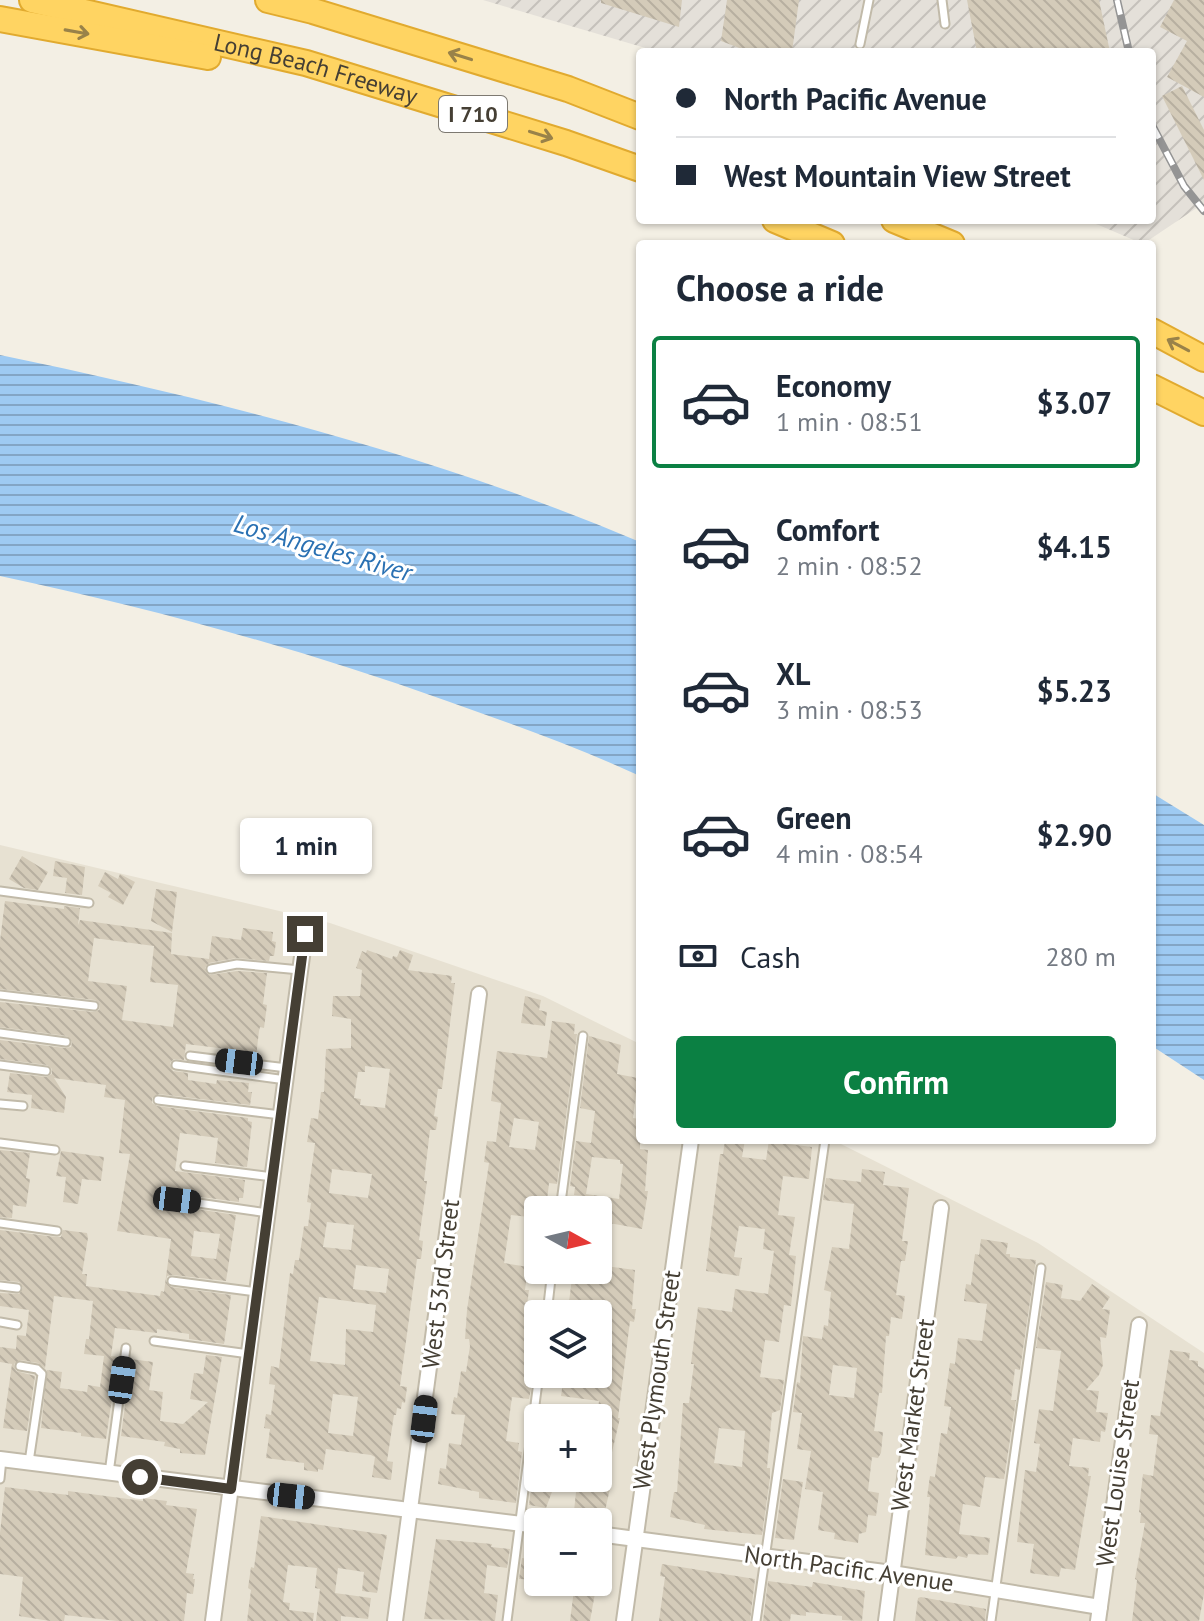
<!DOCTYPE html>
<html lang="en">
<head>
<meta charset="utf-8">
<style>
	:root { --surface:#fff; --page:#f2f2f3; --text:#1f2937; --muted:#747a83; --line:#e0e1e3; --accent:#0b8043 }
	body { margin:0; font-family:"PT Sans",sans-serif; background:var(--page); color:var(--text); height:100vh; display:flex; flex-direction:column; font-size:30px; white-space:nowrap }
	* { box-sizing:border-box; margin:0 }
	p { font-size:26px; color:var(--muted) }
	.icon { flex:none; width:44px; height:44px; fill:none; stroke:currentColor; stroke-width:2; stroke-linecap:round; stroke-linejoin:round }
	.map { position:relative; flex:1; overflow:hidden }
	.panel { position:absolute; left:636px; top:240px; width:520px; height:904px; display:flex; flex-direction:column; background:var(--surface); border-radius:8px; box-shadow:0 2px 6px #0004 }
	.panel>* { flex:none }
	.top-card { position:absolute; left:636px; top:48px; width:520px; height:176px; border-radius:8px; box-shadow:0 2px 6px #0004; display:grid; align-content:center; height:176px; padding:0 40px; background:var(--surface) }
	.needle { width:52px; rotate:98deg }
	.buttons { position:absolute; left:524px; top:1196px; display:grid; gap:16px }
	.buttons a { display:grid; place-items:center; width:88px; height:88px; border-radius:8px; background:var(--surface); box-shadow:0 2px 6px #0004; font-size:40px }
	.end { position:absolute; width:36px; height:36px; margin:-18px; border:10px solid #453f34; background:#fff; box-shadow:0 0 0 4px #fff }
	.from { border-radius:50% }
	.bubble { position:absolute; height:56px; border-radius:8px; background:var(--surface); box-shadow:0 2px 6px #0004; font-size:26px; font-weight:600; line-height:56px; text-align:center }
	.car { position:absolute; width:24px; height:48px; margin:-24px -12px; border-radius:10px; box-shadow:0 0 6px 2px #0007; background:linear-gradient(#222 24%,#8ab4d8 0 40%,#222 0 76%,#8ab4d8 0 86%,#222 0) }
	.top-card b { display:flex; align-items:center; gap:28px; height:76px; font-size:30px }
	.top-card b+b { border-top:2px solid var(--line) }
	.top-card i { width:20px; height:20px; background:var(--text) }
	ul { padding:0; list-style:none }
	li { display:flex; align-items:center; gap:24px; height:132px; margin:0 16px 12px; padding:0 24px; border:4px solid transparent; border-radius:8px }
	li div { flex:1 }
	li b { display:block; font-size:30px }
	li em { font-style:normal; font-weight:600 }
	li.active { border-color:var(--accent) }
	li>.icon { width:72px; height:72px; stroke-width:1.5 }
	h2 { padding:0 40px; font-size:36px; line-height:96px }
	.pay { display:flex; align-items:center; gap:20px; height:88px; padding:0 40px; font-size:30px }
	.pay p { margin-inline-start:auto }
	.action { display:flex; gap:16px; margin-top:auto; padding:16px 40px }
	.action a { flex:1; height:92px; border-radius:8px; background:var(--accent); color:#fff; font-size:32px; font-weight:600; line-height:92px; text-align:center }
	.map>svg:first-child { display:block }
	.residential { fill:#e7e1d2; fill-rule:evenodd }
	.industrial { fill:url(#industrial-furrows) }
	.water { fill:url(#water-rules) }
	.building { fill:url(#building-back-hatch); fill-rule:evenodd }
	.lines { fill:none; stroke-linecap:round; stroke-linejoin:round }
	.service-casing { stroke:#c1baa9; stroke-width:11 }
	.minor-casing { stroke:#c1baa9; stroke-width:18 }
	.motorway-casing { stroke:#e1aa2f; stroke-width:28 }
	.service { stroke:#fff; stroke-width:7 }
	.minor { stroke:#fff; stroke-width:14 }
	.motorway { stroke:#ffd462; stroke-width:24 }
	.rail-casing { stroke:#949494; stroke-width:8 }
	.rail { stroke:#fff; stroke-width:5; stroke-dasharray:15; stroke-linecap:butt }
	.oneway { stroke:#998249 }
	.route { stroke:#453f34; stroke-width:10 }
	.labels { text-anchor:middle; stroke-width:6; stroke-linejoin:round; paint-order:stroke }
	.shield { fill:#fff; stroke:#7d7971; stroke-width:2 }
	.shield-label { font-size:22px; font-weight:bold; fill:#453f34 }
	.street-label { font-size:24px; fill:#453f34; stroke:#fff }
	.water-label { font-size:26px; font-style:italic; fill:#2a71b3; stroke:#fff }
</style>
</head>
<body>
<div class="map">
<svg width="1204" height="1621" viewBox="0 0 1204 1621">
	<defs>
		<pattern id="industrial-furrows" width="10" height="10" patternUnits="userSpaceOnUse" patternTransform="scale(2)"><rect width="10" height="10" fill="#e4e0d9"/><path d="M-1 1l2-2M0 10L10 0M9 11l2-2" fill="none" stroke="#c5c1bb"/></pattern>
		<pattern id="water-rules" width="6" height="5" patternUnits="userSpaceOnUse" patternTransform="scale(2)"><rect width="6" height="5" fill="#9ecaf2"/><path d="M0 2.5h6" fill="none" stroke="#83a5c5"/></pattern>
		<pattern id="building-back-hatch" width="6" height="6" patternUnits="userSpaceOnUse" patternTransform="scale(2)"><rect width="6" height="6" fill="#d4cbb9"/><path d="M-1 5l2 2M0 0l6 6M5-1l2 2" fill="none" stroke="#b7afa0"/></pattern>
	</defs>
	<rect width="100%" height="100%" fill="#f3efe4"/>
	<path class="residential" d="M0 845 330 923 543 996 640 1044V1140H833L1038 1243 1204 1353V1621H0ZM538 1210H598V1270H538ZM538 1314H598V1374H538ZM538 1418H598V1478H538ZM538 1522H598V1582H538Z"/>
	<path class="industrial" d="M483 0H1204V203L1143 244 1087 220H1152V52H659Z"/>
	<g class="water">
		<path d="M0 355C217 400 435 455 640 542V776C577 747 512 724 447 701 301 649 151 608 0 576Z"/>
		<path d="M1152 793 1204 825V1080L1152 1046Z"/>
	</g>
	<g class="building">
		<path d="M601 0H682L679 27 601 3Z"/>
		<path d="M727 0H799L792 52H750L721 41Z"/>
		<path d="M967 0H1099L1110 52H977Z"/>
		<path d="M1174 0H1204V97L1167 77 1187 41 1160 27Z"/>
		<path d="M1182 86 1204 130V180L1162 96Z"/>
		<path d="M22 856 48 872 38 890 24 888 9 879Z"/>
		<path d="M55 861 85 867 82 895 65 893 67 878 53 876Z"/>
		<path d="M105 872 118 879 120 874 135 882 123 905 108 897 111 893 98 886Z"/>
		<path d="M156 889 177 892 172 932 151 921Z"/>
		<path d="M5 901 64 909V906L80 908 78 925 80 920 172 933 171 954 209 959 212 936 241 940 243 928 273 932 272 941 276 942 274 956H270L269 961 236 958 209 963 205 968 210 975 237 971 267 973 263 1004 267 1005 264 1028 260 1027 259 1031 256 1057 227 1054V1049L186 1044 184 1060 174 1059 170 1063 173 1071 188 1073V1080L216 1084 217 1080 249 1083 248 1092H252L250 1105 159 1094 152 1098V1103L157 1106 248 1118V1121L252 1122 247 1167 215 1163 218 1138 180 1133 175 1171 245 1180 243 1198H239V1202L178 1194 172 1195 171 1200 176 1206 236 1215 226 1281 173 1275 167 1276 166 1281 171 1287 231 1295 224 1344 189 1339V1334L157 1329V1333L115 1328 111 1356 118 1357 106 1439 81 1436V1433L41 1428 47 1370 62 1372 60 1388 87 1392 88 1385 100 1387 104 1356 84 1354 86 1339H89L93 1301 54 1296 45 1368 38 1363 21 1360 14 1364 16 1371 35 1376 27 1431 3 1428 12 1364 0 1362V1347L16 1349 17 1335 26 1336 29 1310 0 1306V1293L19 1294 23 1288 19 1282 0 1280V1230L56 1237H61L63 1230 87 1233 88 1238 82 1274H87L86 1286 160 1296 161 1291 164 1292 171 1239 117 1231 130 1154 119 1153 125 1100 104 1097 106 1085 54 1078 66 1097 64 1113 31 1108 32 1095 7 1092 10 1073 46 1077 52 1074V1069L47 1065 0 1059V1040L65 1048 71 1047 72 1042 67 1036 0 1027V1002L93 1012 99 1010 100 1006 95 1000 0 989V941ZM94 938 154 946 150 982 178 985 173 1027 122 1020 127 986 88 981ZM194 1231 220 1234 216 1259 191 1256Z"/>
		<path d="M367 950 392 959 393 956 397 957 400 950 413 955 408 970 452 976 451 983H455L442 1089H438L434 1116 438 1117 436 1130H430L424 1181H427L419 1240 423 1241 421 1259H417L400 1386 407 1387 405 1403 402 1402 401 1409 397 1408 396 1415H394L387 1461 393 1462 391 1480 372 1477 375 1457 371 1455 326 1449 323 1470 318 1469V1472L304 1470V1463L266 1458 270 1429 264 1428 266 1414 271 1415 275 1385 269 1384 271 1366 279 1368 290 1273 293 1274 295 1260H299L304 1226H308L311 1203 307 1202 315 1143 307 1142 311 1118 318 1119 321 1092H324L326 1049 351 1048V1019L332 1016 333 996H360L362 970 356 968 362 951 366 953ZM365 1066 390 1069 385 1108 360 1105 361 1099 354 1098 358 1072H365ZM332 1169 372 1174 368 1198 329 1193ZM327 1222 354 1225 351 1250 323 1247ZM356 1265 389 1269 386 1293 353 1289ZM319 1297 376 1305 373 1332 346 1329 345 1365 310 1361ZM333 1394 358 1397 353 1436 328 1433Z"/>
		<path d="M525 996 541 1000 539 1010 547 1012 545 1026 521 1023Z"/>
		<path d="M552 1021 575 1024 574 1034H577L557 1184 549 1183 546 1210H538V1218L511 1215 504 1263 528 1267 525 1290H529L524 1328 534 1330 530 1363 536 1364 529 1399 512 1397 506 1441 519 1443 518 1451 522 1452 516 1503 479 1498V1492L438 1484 440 1468 446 1469 449 1443 461 1445 465 1415 451 1414 454 1397 457 1398 461 1371 466 1372 470 1346 469 1339H465L467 1310 489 1163 484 1162 487 1141 496 1142 501 1103 491 1101 497 1051 547 1058ZM514 1118 539 1122 535 1150 509 1147Z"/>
		<path d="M589 1036 621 1045 617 1074 638 1078 633 1118 640 1119V1149L648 1150 645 1191H648L642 1229 598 1221V1210L582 1209 584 1196 574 1195 575 1187 570 1186 576 1141 591 1143 595 1111 580 1108ZM592 1157 620 1160V1164H623L619 1199 586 1194Z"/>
		<path d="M725 1140H745L742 1157 766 1160 769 1140H788V1144L812 1147 809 1179 783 1176 778 1215 795 1217 789 1255 796 1256 791 1306 784 1305 779 1342 765 1340 760 1377 784 1380 780 1410 772 1413 767 1468H770V1478L762 1535 704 1529 705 1525 670 1517 674 1492H677L683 1403H689L692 1379 694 1364H691L698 1307 732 1312 735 1289 768 1294 774 1251 763 1249 765 1229 739 1226 734 1257 742 1258 739 1276 706 1271 720 1154H723ZM719 1428 745 1431 742 1467 714 1463Z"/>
		<path d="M0 1150 30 1153 26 1178 30 1179 26 1207 13 1205 12 1218 0 1217Z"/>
		<path d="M61 1151 104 1157 101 1181 82 1179 78 1204 63 1202 66 1177 56 1176Z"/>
		<path d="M862 1169 885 1172 883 1185 909 1188 902 1241H908L905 1261H901L896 1295 905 1296 902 1319 891 1317 889 1336H886L882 1393H879L874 1431 883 1432 881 1453 878 1458 872 1457 868 1491 879 1493 876 1516 868 1515 866 1532 859 1534 858 1543 834 1539 835 1533 818 1530 823 1492 805 1489 811 1451 797 1449 802 1413 793 1412 797 1382 800 1383 803 1336 822 1339 824 1325 828 1326 831 1292 824 1290 832 1247 849 1249 854 1204 823 1200 826 1178 861 1182ZM833 1365 857 1368 854 1398 829 1395Z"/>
		<path d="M981 1239 1008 1243 1006 1254H1010V1257L1036 1260 1020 1370 1015 1369 1011 1400H1016L1004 1479 985 1477 980 1507 963 1504 959 1534 990 1538 988 1555 968 1554 967 1558 958 1556 956 1559 925 1555 930 1497H927L930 1476 935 1477 941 1433 947 1434 951 1407 944 1406 950 1363 955 1364 958 1338 982 1341 987 1304 964 1301 966 1284 971 1285 975 1254 979 1255Z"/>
		<path d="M598 1265 635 1270 632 1309H636L634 1322 630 1321 618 1418H620L612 1452 598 1450 597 1418 599 1401 561 1396 564 1374H598V1314H560L562 1301 569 1302 573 1270H598Z"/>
		<path d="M1046 1282 1063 1285 1061 1298 1080 1301 1092 1284 1110 1297 1102 1309 1110 1310 1106 1338 1100 1337 1103 1365 1099 1375 1086 1390 1099 1391 1096 1412 1108 1413 1105 1432 1101 1431 1100 1442 1073 1438 1069 1466 1089 1468 1088 1476H1091L1075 1570 1061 1568 1059 1577 1030 1573 1034 1544 1017 1542 1025 1470 1036 1472 1040 1444 1034 1443 1039 1409 1053 1411 1061 1351 1036 1348Z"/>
		<path d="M1170 1350 1190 1353 1189 1360 1198 1361V1366L1204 1369V1594L1199 1621H1132L1137 1580 1135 1579 1145 1523H1140L1141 1513 1139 1512 1141 1491 1143 1474 1153 1476 1158 1435 1149 1434 1151 1415 1160 1416Z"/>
		<path d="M206 1355 222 1357 205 1455 180 1453V1449L164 1446 165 1442 121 1436 131 1359 153 1362 149 1390 163 1392 160 1421 183 1424 208 1402 190 1399 194 1373 203 1374Z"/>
		<path d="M535 1454H538V1478H602L601 1483 611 1484 605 1511 593 1509 592 1513 574 1511 576 1492 553 1489 546 1508 529 1505Z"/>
		<path d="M783 1479 803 1482 794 1540 775 1538Z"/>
		<path d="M5 1487 68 1495V1491L143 1501V1498L167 1501 166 1505 197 1509 186 1573 194 1574 193 1579H195L193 1594 187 1593 184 1621H117L65 1615 64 1621H50L19 1616 23 1577 0 1574V1533Z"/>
		<path d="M261 1516 387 1535 377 1593 362 1591 364 1572 338 1568 335 1593 371 1598 368 1619 341 1616V1621H316L320 1589 315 1588 317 1568 288 1565 283 1602 290 1603 289 1610 314 1613 313 1621H247L251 1590 248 1588 251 1567 254 1568Z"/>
		<path d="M436 1539 492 1544 491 1547 510 1549 507 1568 487 1565 484 1593 498 1595 495 1621 424 1619Z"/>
		<path d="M522 1558 538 1561V1580L519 1579Z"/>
		<path d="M662 1564 755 1579 750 1621H659L665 1577 660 1576Z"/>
		<path d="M768 1581 812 1587 813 1582 865 1591 862 1621 842 1620V1616L806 1612V1616L791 1614 790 1621H763Z"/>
		<path d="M575 1582H597L590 1621H570Z"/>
		<path d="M921 1597 986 1609 985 1621H915L918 1598Z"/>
	</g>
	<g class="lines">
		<defs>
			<g id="service">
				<path d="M942 0 945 24"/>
				<path d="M860 44 869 0"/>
				<path d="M0 891 89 903"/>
				<path d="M211 969 237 964 300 970"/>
				<path d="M0 995 94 1006"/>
				<path d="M0 1033 66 1042"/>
				<path d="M190 1056 287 1068"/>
				<path d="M0 1065 46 1071"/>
				<path d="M176 1065 286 1080"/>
				<path d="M158 1100 281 1115"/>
				<path d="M0 1104 23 1106"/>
				<path d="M0 1143 55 1150"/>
				<path d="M185 1166 273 1177"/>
				<path d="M177 1200 268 1213"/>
				<path d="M560 1210 583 1036"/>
				<path d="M0 1223 57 1231"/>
				<path d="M172 1281 257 1292"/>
				<path d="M0 1286 17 1288"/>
				<path d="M547 1314 552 1270"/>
				<path d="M0 1322 17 1325"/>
				<path d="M154 1341 249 1354"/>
				<path d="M20 1366 37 1369 42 1374 29 1462"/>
				<path d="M109 1473 126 1348"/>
				<path d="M0 1479 2 1459"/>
				<path d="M507 1621 539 1374"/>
				<path d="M756 1621 825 1140"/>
				<path d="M991 1621 1041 1268"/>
			</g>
			<g id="minor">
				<path d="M0 1459 538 1526"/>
				<path d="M598 1534 892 1573 1100 1607"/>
				<path d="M213 1621 305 934"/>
				<path d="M395 1621 479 994"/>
				<path d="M624 1621 691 1140"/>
				<path d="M886 1621 941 1208"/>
				<path d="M1098 1621 1139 1325"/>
			</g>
			<g id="motorway">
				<path id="s1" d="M32 0 306 63 566 143 640 169"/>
				<path d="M268 0 313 11 568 89 640 117"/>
				<path d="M0 19 208 57"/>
				<path d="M775 220 832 244"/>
				<path d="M894 220 952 244"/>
				<path d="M1152 331 1204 359"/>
				<path d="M1152 387 1204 413"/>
			</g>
		</defs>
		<use href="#service" class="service-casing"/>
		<use href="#minor" class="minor-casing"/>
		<use href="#motorway" class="motorway-casing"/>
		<use href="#service" class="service"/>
		<use href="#minor" class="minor"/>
		<use href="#motorway" class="motorway"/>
		<defs>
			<g id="rail">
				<path d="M1117 0 1129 52"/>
				<path d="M1152 125 1184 186 1204 211"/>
			</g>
		</defs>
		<use href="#rail" class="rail-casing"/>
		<use href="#rail" class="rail"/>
	</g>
	<defs><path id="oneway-shaft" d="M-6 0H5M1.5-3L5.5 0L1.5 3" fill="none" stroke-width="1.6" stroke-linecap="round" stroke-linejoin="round" transform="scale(2)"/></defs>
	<g class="oneway">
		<use href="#oneway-shaft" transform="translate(77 32) rotate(10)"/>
		<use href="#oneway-shaft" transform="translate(460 56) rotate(-163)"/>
		<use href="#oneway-shaft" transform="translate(541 135) rotate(17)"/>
		<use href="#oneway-shaft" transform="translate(1178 345) rotate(-152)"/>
	</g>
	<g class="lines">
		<path class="route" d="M140 1477 231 1489 305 934"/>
	</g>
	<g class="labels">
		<rect class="shield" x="439" y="96" width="68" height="36" rx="6"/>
		<g class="shield-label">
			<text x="473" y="122">I 710</text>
		</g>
		<g class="street-label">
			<text dy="8" stroke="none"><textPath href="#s1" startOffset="292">Long Beach Freeway</textPath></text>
			<text transform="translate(441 1284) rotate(-83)" y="8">West 53rd Street</text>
			<text transform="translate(657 1380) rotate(-82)" y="8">West Plymouth Street</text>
			<text transform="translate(913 1415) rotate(-82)" y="8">West Market Street</text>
			<text transform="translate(1118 1473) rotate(-82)" y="8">West Louise Street</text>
			<text transform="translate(849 1569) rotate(8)" y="8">North Pacific Avenue</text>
		</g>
		<g class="water-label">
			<text transform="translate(323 548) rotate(16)" y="9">Los Angeles River</text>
		</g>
	</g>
</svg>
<div class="buttons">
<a><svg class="needle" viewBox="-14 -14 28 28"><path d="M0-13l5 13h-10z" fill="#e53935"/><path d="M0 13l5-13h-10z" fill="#747a83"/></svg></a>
<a><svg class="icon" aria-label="layers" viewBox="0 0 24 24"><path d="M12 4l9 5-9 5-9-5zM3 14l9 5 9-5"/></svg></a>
<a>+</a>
<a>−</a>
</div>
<i class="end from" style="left:140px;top:1477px"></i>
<i class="end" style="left:305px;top:934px"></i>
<div class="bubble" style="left:240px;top:818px;width:132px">1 min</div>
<i class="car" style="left:239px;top:1062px;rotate:277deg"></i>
<i class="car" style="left:177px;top:1200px;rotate:97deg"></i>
<i class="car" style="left:122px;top:1380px;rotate:8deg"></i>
<i class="car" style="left:424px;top:1419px;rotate:7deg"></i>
<i class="car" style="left:291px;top:1496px;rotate:96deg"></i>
<div class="top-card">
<b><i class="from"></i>North Pacific Avenue</b>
<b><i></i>West Mountain View Street</b>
</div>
<section class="panel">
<h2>Choose a ride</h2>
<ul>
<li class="active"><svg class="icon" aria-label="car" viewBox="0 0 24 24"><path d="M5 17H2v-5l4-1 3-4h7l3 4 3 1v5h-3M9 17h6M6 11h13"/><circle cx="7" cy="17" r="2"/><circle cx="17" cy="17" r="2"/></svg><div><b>Economy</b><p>1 min · 08:51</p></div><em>$3.07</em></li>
<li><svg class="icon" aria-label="car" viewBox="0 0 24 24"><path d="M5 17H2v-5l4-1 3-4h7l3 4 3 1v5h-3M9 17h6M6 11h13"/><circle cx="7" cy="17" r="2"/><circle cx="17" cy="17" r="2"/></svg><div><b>Comfort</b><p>2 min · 08:52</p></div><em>$4.15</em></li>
<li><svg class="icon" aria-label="car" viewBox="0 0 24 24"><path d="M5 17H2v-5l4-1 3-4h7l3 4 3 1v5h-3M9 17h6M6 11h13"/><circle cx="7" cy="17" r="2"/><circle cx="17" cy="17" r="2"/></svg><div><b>XL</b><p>3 min · 08:53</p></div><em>$5.23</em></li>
<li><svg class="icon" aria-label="car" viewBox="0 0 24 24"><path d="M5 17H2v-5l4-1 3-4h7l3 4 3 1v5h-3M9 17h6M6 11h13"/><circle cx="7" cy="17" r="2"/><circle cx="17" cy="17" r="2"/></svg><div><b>Green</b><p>4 min · 08:54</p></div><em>$2.90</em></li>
</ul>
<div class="pay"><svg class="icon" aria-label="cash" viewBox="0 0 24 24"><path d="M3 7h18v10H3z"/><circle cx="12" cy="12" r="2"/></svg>Cash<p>280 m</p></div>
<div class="action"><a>Confirm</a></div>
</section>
</div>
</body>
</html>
